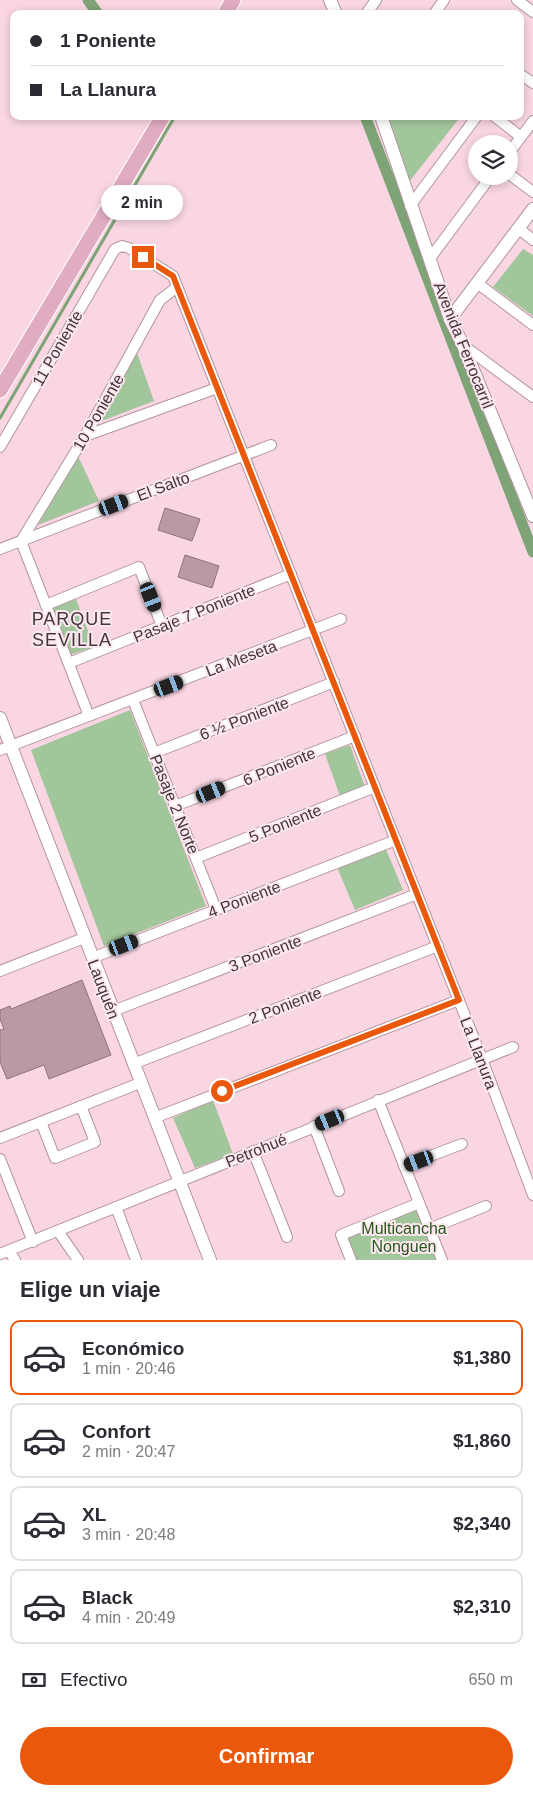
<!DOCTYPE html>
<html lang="es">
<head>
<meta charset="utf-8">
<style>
	:root { --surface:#fff; --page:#f2f2f3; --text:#2b2b33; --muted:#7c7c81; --line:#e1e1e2; --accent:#ea580c }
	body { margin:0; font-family:Helvetica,sans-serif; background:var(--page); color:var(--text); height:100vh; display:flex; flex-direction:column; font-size:19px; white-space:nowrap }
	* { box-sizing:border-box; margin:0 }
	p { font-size:16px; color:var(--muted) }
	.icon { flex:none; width:28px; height:28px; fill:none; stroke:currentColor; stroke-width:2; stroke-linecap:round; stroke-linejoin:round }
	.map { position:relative; height:1260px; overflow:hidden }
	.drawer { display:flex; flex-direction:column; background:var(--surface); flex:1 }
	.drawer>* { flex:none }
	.top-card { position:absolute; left:10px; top:10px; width:514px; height:110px; border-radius:10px; box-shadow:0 2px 8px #0003; display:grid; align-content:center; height:110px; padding:0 20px; background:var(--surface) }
	.buttons { position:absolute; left:468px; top:135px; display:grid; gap:10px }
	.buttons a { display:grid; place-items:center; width:50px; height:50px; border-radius:50%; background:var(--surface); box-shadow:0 2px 8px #0003; font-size:25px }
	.end { position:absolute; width:22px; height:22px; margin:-11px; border:6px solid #ea580c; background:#fff; box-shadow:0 0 0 2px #fff }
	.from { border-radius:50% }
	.bubble { position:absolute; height:35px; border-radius:18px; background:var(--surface); box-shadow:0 2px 8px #0003; font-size:16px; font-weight:700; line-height:35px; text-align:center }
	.car { position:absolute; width:15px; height:30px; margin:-15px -8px; border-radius:6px; box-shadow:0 0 4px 1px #0007; background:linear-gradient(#222 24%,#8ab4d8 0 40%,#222 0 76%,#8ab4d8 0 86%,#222 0) }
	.top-card b { display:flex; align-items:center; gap:18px; height:48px; font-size:19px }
	.top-card b+b { border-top:1px solid var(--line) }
	.top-card i { width:12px; height:12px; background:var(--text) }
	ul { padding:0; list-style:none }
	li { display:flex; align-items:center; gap:15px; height:75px; margin:0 10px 8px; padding:0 10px; border:2px solid var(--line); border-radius:10px }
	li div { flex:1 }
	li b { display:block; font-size:19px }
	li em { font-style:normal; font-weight:700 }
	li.on { border-color:var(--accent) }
	li>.icon { width:45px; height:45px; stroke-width:1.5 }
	h2 { padding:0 20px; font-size:22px; line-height:60px }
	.pay { display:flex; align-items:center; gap:12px; height:55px; padding:0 20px; font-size:19px }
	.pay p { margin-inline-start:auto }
	.action { display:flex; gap:10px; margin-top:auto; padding:10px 20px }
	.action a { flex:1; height:58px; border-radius:30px; background:var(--accent); color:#fff; font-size:20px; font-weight:700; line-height:58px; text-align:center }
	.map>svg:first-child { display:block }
	.green { fill:#a2c69c }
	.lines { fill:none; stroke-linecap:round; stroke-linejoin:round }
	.stream { stroke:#7da376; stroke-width:3 }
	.canal { stroke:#7da376; stroke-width:11 }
	.building { fill:#b999a4; stroke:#91727d }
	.minor-casing { stroke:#b4949f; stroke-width:12 }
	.tertiary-casing { stroke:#b4949f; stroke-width:14 }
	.primary-casing { stroke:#fff; stroke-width:17 }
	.minor { stroke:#fff; stroke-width:10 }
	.tertiary { stroke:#fff; stroke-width:12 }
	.primary { stroke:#e0acc1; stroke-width:15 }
	.route { stroke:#ea580c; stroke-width:6 }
	.labels { text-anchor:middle; stroke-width:4; stroke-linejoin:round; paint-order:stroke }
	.street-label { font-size:16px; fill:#43363a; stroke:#fde8ef }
	.park-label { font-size:16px; fill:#25581c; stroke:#fde8ef }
	.neighbourhood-label { font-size:18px; letter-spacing:1px; fill:#43363a; stroke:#fde8ef }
</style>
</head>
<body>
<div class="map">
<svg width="533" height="1260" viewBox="0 0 533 1260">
	<rect width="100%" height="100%" fill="#f9d6e2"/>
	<g class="green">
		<path d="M384 116H461L409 182Z"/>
		<path d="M523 249 533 255V316L493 287Z"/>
		<path d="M137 353 154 401 94 424Z"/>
		<path d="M78 456 99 501 38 525Z"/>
		<path d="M76 599 94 647 69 655 52 608Z"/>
		<path d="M130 710 206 906 104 946 31 750Z"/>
		<path d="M350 745 365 787 340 796 325 754Z"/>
		<path d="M385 847 403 890 355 910 337 867Z"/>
		<path d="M213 1100 233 1154 195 1168 173 1118Z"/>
		<path d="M417 1206 439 1260H354L344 1236Z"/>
	</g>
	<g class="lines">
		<path class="stream" d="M0 418 175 116"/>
		<g class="canal">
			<path d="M88 0 98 14"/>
			<path d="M365 116 533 552"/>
		</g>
	</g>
	<g class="building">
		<path d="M165 508 200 519 192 541 158 530Z"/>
		<path d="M185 555 219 566 212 588 178 577Z"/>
		<path d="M82 980 111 1055 49 1079 44 1065 7 1079 0 1062V1030L4 1029 0 1019V1010L10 1006 11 1009Z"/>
	</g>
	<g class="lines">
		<defs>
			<g id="minor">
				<path d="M517 0 533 12"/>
				<path d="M366 14 376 0"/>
				<path d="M434 14 444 0"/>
				<path d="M520 74 533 83"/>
				<path d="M494 116 521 137"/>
				<path d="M509 153 533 121"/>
				<path d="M509 174 533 192"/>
				<path d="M410 206 477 116"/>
				<path d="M518 228 533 240"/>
				<path d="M431 257 491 176"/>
				<path d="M477 283 533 325"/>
				<path d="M463 345 533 397"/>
				<path d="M85 436 217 388"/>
				<path d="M0 447 115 249 122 246 129 248 173 276 482 1059 533 1195"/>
				<path d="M0 549 271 445"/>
				<path d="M46 605 139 567 162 626"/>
				<path d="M69 663 291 574"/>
				<path d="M133 700 216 909"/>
				<path d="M89 716 21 541 85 436 160 300 177 287"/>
				<path d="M0 750 341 619"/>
				<path d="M154 753 334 682"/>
				<path d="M175 806 355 736"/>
				<path d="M196 858 375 787"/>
				<path d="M92 958 396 840"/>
				<path d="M0 971 84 938"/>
				<path d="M113 1011 417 894"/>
				<path d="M133 1064 438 946"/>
				<path d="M378 1100 442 1260"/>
				<path d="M154 1118 459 1000"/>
				<path d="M41 1122 55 1158 95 1142 81 1106"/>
				<path d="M314 1126 339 1191"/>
				<path d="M0 1138 140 1083"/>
				<path d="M253 1151 287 1237"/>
				<path d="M0 1159 33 1242"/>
				<path d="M404 1166 462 1144"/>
				<path d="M116 1207 136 1260"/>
				<path d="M429 1229 486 1206"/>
				<path d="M58 1231 78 1260"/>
				<path d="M9 1251 15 1260"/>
				<path d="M0 1254 513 1047"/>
				<path d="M351 1260 341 1235 419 1203"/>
			</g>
			<g id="tertiary">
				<path d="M330 0 336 14"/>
				<path d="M381 116 450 319 463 345 533 516"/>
				<path d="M450 319 533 209"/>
				<path d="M0 718 210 1260"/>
			</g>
			<g id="primary">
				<path d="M225 14 233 0"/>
				<path d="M0 390 163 116"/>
			</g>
		</defs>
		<use href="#minor" class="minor-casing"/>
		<use href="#tertiary" class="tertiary-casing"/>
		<use href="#primary" class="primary-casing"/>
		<use href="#minor" class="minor"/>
		<use href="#tertiary" class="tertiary"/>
		<use href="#primary" class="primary"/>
	</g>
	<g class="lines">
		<path class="route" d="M143 257 173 276 459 1000 222 1091"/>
	</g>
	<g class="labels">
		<g class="street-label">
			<text transform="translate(464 345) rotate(68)" y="6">Avenida Ferrocarril</text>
			<text transform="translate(57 348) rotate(-60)" y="6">11 Poniente</text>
			<text transform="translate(98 412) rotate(-60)" y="6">10 Poniente</text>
			<text transform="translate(163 486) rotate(-21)" y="6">El Salto</text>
			<text transform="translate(194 613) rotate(-22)" y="6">Pasaje 7 Poniente</text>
			<text transform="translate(241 658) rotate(-21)" y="6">La Meseta</text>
			<text transform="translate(244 718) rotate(-21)" y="6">6 ½ Poniente</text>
			<text transform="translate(279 766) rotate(-22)" y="6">6 Poniente</text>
			<text transform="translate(175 804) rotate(68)" y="6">Pasaje 2 Norte</text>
			<text transform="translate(285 823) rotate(-22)" y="6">5 Poniente</text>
			<text transform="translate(244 899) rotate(-21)" y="6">4 Poniente</text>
			<text transform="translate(265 953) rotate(-21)" y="6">3 Poniente</text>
			<text transform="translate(104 989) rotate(69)" y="6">Lauquén</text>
			<text transform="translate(285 1005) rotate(-21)" y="6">2 Poniente</text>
			<text transform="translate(479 1053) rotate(69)" y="6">La Llanura</text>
			<text transform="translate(256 1150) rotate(-22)" y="6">Petrohué</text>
		</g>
		<g class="park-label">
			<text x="404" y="1234">Multicancha<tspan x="404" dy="18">Nonguen</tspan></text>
		</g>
		<g class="neighbourhood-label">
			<text x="72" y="625">PARQUE<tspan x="72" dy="21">SEVILLA</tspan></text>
		</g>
	</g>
</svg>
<div class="buttons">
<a><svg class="icon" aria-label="layers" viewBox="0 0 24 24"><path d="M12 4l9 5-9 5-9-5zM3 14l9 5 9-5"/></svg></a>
</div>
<i class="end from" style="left:222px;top:1091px"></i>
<i class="end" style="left:143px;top:257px"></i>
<div class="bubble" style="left:101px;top:185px;width:82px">2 min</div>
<i class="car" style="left:114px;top:505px;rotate:69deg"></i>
<i class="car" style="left:151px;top:597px;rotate:158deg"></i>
<i class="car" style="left:169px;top:686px;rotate:69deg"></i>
<i class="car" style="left:211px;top:792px;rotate:68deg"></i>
<i class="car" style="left:124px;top:945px;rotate:69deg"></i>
<i class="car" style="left:330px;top:1120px;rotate:248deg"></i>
<i class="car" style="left:419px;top:1161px;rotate:249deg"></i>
<div class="top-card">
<b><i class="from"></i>1 Poniente</b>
<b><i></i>La Llanura</b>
</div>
</div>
<section class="drawer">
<h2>Elige un viaje</h2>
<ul>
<li class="on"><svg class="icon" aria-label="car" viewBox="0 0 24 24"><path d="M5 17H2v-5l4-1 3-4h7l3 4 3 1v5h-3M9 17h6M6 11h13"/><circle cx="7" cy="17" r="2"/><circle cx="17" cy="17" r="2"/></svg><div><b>Económico</b><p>1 min · 20:46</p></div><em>$1,380</em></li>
<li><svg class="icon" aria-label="car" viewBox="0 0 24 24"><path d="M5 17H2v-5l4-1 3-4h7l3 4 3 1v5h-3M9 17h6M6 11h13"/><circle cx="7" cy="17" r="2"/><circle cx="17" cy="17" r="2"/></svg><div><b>Confort</b><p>2 min · 20:47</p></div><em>$1,860</em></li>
<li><svg class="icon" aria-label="car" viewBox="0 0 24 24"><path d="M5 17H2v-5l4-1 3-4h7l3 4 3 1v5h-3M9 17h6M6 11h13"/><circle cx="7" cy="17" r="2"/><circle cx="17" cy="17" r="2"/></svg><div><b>XL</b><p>3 min · 20:48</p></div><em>$2,340</em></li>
<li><svg class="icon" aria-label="car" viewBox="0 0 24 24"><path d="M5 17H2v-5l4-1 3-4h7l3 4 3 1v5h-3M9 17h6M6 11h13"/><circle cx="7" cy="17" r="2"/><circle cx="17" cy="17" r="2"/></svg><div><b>Black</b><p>4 min · 20:49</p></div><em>$2,310</em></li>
</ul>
<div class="pay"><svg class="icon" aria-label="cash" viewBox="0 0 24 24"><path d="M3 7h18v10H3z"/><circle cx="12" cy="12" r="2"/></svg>Efectivo<p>650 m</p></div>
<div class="action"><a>Confirmar</a></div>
</section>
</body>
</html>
